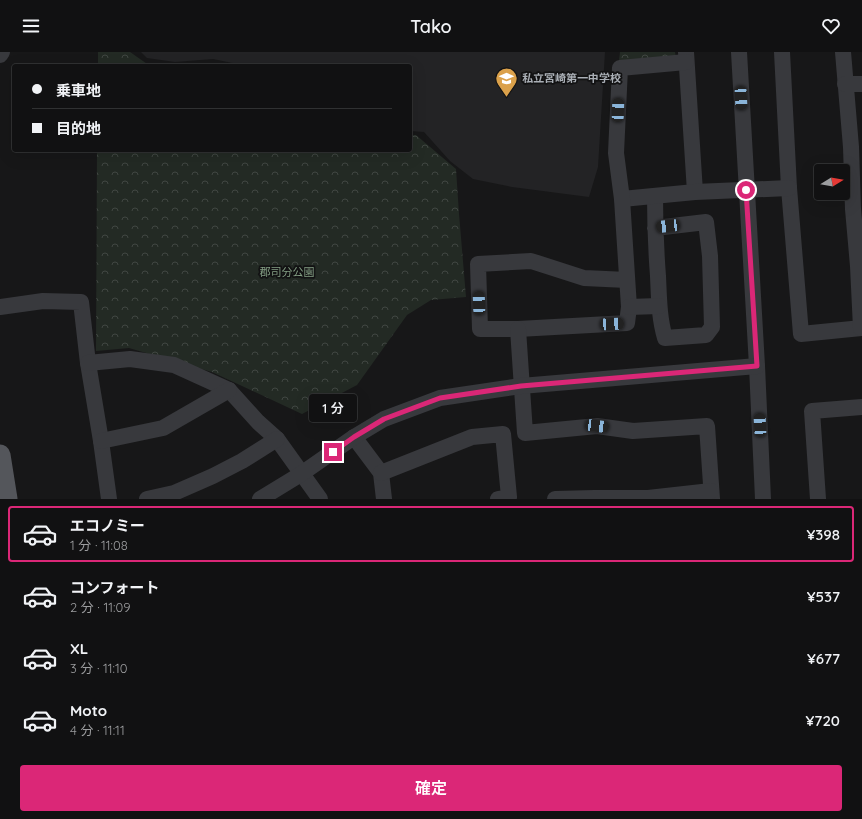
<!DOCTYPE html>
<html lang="ja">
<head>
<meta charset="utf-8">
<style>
	:root { --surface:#111112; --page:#1e1f20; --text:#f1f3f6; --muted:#9c9d9f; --line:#303132; --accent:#db2777 }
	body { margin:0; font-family:Quicksand,"Noto Sans JP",sans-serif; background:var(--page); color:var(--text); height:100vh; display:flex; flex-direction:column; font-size:15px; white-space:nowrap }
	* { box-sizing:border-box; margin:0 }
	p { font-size:13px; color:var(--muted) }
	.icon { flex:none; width:22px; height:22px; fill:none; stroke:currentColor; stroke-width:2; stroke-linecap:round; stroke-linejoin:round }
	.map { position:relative; height:447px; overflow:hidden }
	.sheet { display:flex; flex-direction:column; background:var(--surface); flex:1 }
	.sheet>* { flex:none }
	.guide { position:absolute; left:12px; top:12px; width:400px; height:88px; border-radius:4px; box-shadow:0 4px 16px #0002,0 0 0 1px var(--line); display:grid; align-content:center; height:88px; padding:0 20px; background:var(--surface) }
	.needle { width:26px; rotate:79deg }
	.tools { position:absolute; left:814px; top:112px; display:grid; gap:8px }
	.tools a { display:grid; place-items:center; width:36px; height:36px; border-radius:4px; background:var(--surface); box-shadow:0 4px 16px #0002,0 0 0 1px var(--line); font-size:20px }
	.end { position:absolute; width:18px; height:18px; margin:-9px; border:5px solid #db2777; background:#fff; box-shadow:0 0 0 2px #fff }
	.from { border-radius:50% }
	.bubble { position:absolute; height:28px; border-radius:4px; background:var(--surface); box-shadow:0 4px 16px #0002,0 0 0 1px var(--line); font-size:13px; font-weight:600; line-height:28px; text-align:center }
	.car { position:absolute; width:12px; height:24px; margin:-12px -6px; border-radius:5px; box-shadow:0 0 3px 1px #0007; background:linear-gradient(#222 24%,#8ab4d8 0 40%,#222 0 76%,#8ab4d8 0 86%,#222 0) }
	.guide b { display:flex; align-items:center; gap:14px; height:38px; font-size:15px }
	.guide b+b { border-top:1px solid var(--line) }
	.guide i { width:10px; height:10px; background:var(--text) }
	ul { padding:7px 0 0; list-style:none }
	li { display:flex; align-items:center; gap:12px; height:56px; margin:0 8px 6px; padding:0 12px; border:2px solid transparent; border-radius:4px }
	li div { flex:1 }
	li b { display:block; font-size:15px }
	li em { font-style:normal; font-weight:600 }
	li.selected { border-color:var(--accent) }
	li>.icon { width:36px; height:36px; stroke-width:1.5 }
	.action { display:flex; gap:8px; margin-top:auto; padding:8px 20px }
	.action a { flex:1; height:46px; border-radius:4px; background:var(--accent); color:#fff; font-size:16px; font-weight:600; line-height:46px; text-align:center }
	header { display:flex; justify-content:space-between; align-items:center; height:52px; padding:0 20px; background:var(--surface); font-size:18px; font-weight:600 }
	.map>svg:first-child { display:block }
	.built { fill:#232325 }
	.park { fill:url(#park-crowns) }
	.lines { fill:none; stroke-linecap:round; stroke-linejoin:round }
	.minor { stroke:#38393d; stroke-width:16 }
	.major { stroke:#54565b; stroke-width:21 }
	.route { stroke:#db2777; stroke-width:5 }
	.labels { text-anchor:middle; stroke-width:3.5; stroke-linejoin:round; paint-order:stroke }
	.poi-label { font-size:11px; font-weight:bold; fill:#aaafb6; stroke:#121213; text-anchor:start }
	.park-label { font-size:11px; fill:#849f84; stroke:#121213 }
</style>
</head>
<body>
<header><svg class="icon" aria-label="menu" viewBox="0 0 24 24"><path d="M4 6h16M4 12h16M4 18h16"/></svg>Tako<svg class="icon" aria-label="heart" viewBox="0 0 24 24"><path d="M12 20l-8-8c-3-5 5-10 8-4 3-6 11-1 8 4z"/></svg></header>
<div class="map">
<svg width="862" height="447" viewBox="0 0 862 447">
	<defs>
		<pattern id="park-crowns" width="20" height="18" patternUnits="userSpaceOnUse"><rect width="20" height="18" fill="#232a24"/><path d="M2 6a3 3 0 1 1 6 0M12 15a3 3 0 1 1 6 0" fill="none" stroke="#404642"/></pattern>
	</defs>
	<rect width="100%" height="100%" fill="#171718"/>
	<path class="built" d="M141 0H605L598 115 589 145 512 135 473 127 450 109 424 80 410 79V14H247L213 7 175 10 147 6Z"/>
	<g class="park">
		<path d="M98 0H130L150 14H98Z"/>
		<path d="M620 0H675L676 6 619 9Z"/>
		<path d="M410 83H416L456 117 459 162 466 245 431 248 407 263 357 333 302 362 212 320 129 296 96 299 97 98H410Z"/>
	</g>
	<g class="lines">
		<g class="minor">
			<path d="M686 0 695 140"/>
			<path d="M739 0 757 314 763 447"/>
			<path d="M782 0 789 136 801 282 862 276"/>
			<path d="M843 0 851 95 853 157 858 214 861 276"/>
			<path d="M0 3 2 0"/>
			<path d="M845 32H862"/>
			<path d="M655 144C655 171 656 198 658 224 659 245 659 266 665 286L706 283 712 275 710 204 706 170 655 176"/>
			<path d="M622 147 695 140 789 136"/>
			<path d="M627 228 584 226 531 209 478 212 480 277H518L627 271 629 255 622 147 616 101 620 16 686 10"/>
			<path d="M0 255 43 249 81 250 88 311 101 389 109 447"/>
			<path d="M629 255 659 254"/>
			<path d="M518 277 525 381 597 374 633 379 707 374 712 447"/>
			<path d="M88 311 130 307 174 313 229 338 258 370 277 387 320 447"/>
			<path d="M354 385 381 421 384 447"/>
			<path d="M101 389 163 376 229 338"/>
			<path d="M381 421 472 385 503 382 509 445 498 447"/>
			<path d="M147 447 174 441 213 424 242 409 277 387"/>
			<path d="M260 447 301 422 354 385 384 367 440 346 521 334 757 314"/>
			<path d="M555 447 595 446H648L711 439"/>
			<path d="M818 447 812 359 862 355"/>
		</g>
		<path class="major" d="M0 403 7 447"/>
	</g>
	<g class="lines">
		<path class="route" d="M333 400 354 385 384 367 440 346 521 334 757 314 746 138"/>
	</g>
	<defs>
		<symbol id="school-pin" viewBox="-11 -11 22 30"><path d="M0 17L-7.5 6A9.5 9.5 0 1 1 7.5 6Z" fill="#dba14b" stroke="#121213"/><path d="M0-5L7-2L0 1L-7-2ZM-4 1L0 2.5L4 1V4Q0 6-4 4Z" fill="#fff"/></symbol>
	</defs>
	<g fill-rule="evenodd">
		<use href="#school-pin" x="494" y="14" width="25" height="34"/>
	</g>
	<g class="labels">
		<g class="poi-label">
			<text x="522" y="30">私立宮崎第一中学校</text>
		</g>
		<g class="park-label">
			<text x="287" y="224">郡司分公園</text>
		</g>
	</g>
</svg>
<div class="tools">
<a><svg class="needle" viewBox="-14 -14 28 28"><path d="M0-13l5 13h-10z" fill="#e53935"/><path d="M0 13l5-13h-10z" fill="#9c9d9f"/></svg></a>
</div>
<i class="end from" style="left:746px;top:138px"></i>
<i class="end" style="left:333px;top:400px"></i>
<div class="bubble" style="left:309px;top:342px;width:48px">1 分</div>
<i class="car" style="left:741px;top:46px;rotate:177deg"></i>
<i class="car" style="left:618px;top:58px;rotate:2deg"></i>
<i class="car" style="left:668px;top:174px;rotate:264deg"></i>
<i class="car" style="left:479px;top:251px;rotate:358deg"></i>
<i class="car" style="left:612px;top:272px;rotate:87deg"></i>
<i class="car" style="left:760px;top:373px;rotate:357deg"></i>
<i class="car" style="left:597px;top:374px;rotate:97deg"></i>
<div class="guide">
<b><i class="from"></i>乗車地</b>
<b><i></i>目的地</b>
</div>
</div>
<section class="sheet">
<ul>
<li class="selected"><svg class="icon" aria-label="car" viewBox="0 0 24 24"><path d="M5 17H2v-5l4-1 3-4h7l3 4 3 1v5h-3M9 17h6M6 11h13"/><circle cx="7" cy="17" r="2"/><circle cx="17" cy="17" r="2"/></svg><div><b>エコノミー</b><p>1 分 · 11:08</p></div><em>¥398</em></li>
<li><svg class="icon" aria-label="car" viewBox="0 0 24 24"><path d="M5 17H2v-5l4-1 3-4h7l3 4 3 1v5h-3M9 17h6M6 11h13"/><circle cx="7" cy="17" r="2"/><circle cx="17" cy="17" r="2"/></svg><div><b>コンフォート</b><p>2 分 · 11:09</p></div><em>¥537</em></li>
<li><svg class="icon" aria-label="car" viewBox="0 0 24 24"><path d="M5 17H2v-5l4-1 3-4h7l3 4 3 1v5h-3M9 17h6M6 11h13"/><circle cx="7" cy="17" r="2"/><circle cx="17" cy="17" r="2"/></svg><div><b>XL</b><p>3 分 · 11:10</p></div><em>¥677</em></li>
<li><svg class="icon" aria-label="car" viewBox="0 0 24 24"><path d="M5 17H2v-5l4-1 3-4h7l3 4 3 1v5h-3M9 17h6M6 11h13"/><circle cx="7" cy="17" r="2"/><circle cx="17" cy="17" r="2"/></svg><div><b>Moto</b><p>4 分 · 11:11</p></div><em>¥720</em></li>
</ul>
<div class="action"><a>確定</a></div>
</section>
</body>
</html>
